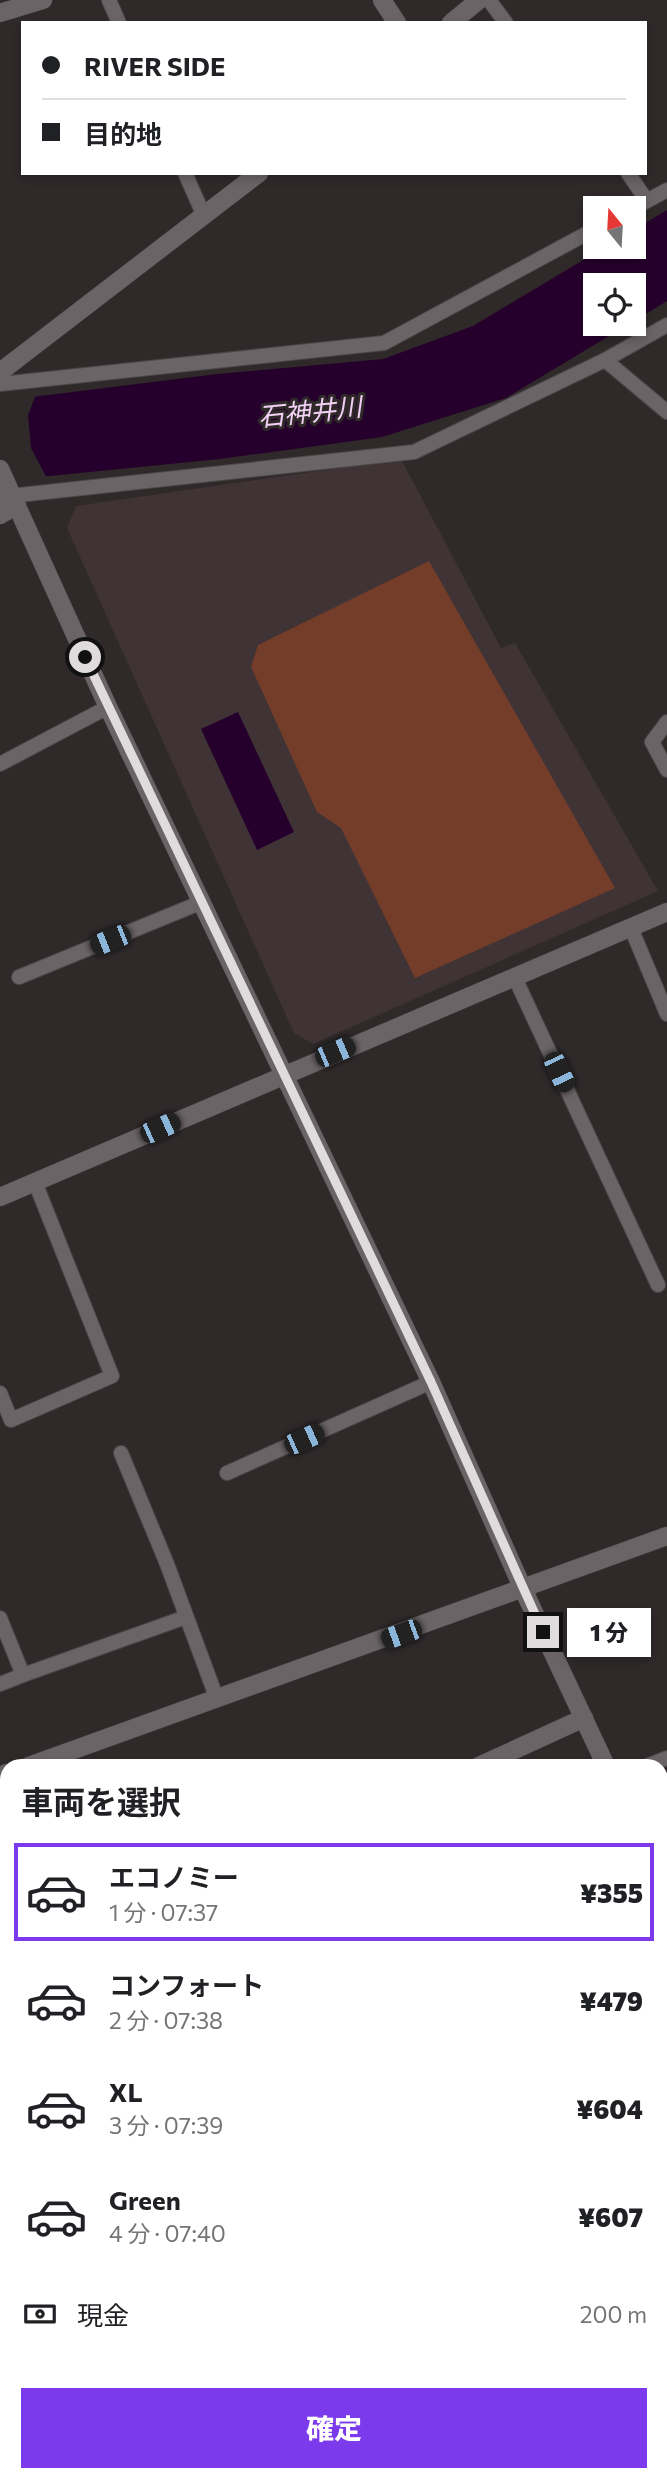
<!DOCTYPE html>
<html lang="ja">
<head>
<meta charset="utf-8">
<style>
	:root { --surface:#fff; --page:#f6f6f6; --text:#202124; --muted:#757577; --line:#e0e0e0; --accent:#7c3aed }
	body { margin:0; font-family:Commissioner,"Noto Sans JP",sans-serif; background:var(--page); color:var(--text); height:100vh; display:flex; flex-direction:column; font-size:26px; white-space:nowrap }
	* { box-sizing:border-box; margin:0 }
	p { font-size:23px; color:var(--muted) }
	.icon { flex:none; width:38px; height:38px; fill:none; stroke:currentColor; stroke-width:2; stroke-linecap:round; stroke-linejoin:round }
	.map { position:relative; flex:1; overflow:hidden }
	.side { position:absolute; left:0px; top:1759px; width:668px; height:723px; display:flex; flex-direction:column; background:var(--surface); border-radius:21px 21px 0 0; box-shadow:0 4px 10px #0003 }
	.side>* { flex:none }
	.hud { position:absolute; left:21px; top:21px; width:626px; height:154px; border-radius:0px; box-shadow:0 4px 10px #0003; display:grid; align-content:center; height:154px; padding:0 21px; background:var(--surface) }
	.needle { width:46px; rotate:342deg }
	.tools { position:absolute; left:583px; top:196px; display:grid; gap:14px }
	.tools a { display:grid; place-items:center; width:63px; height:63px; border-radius:0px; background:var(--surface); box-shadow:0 4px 10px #0003; font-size:35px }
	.end { position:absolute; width:32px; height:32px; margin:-16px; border:9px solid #e0dcdd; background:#111; box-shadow:0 0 0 4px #111 }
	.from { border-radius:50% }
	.bubble { position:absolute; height:49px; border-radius:0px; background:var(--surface); box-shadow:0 4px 10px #0003; font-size:23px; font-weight:800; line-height:49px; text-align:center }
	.car { position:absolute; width:21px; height:42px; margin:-21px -10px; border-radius:9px; box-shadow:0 0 5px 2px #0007; background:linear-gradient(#222 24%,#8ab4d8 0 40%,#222 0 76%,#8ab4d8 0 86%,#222 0) }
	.hud b { display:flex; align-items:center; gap:24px; height:66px; font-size:26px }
	.hud b+b { border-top:2px solid var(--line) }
	.hud i { width:18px; height:18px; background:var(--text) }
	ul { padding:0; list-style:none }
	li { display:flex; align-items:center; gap:21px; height:98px; margin:0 14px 10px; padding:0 7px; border:4px solid transparent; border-radius:0px }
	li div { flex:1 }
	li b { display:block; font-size:26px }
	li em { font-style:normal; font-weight:800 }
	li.selected { border-color:var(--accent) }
	li>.icon { width:63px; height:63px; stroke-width:1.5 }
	h2 { padding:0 21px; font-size:32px; line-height:84px }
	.pay { display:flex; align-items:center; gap:18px; height:77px; padding:0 21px; font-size:26px }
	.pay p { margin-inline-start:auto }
	.button { display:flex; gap:14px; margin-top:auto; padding:14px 21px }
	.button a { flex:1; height:80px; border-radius:0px; background:var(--accent); color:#fff; font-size:28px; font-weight:800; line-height:80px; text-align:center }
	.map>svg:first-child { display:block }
	.built { fill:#403336 }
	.green { fill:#733d29 }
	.water { fill:#26002c }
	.pier { fill:#2f292a }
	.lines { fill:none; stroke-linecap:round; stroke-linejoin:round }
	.lane-casing { stroke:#4b4748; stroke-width:16 }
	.street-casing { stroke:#4b4748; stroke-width:19 }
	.secondary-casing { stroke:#4b4748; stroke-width:19 }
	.lane { stroke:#6b6466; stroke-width:14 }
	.street { stroke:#6b6466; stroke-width:18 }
	.secondary { stroke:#926f70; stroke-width:18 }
	.rail { stroke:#ccc8c9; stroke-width:5; stroke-dasharray:14 7; stroke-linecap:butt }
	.route { stroke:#e0dcdd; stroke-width:9 }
	.labels { text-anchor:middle; stroke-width:6; stroke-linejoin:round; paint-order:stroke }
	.water-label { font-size:26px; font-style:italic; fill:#f2d1f5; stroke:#2f292a }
</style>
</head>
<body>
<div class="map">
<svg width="667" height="2481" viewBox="0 0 667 2481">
	<rect width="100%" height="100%" fill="#2f292a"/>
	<g class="built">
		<path d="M401 459 501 648 515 643 658 891 313 1044 294 1033 67 528 76 506Z"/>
		<path d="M667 2182V2481H285L277 2475 662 2474V2183Z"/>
	</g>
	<path class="green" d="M429 561 615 888 415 978 341 828 317 812 251 667 258 645Z"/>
	<g class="water">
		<path d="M667 210V301L634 321V285H595V324H629L506 398 382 437 220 459 0 481V401L217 374 383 359 473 326 605 247H634V230Z"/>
		<path d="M238 712 294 832 257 850 201 729Z"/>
	</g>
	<path class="pier" d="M36 394 28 415 31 448 48 480 0 485V397Z"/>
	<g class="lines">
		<defs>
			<g id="lane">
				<path d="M109 0 119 23"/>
				<path d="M489 0 506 23"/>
				<path d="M185 173 204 216"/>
				<path d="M628 173 647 201"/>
				<path d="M634 208 667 190"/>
				<path d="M605 360 667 412"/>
				<path d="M0 384 384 343 595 229"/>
				<path d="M0 497 414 452 605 360 667 325"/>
				<path d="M667 722 652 742 667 770"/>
				<path d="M0 764 108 707"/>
				<path d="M631 928 667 1014"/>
				<path d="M19 977 202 902"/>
				<path d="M515 978 658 1285"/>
				<path d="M0 1393 11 1420 112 1376 35 1182"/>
				<path d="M121 1453 167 1564 217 1699"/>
				<path d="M227 1473 431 1382"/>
				<path d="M0 1618 23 1675 0 1684"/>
				<path d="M23 1675 186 1617"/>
				<path d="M647 1766 667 1758"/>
			</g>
			<g id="street">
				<path d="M382 0 397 23"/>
				<path d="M0 13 43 0"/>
				<path d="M451 23 479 0"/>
				<path d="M0 372 259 173"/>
				<path d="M0 469 108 707 431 1382 523 1589 606 1766"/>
				<path d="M0 515 17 505"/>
				<path d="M0 1197 667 912"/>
				<path d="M29 1766 667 1536"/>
				<path d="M479 1766 584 1718"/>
				<path d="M0 1776 7 1773"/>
				<path d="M662 1885 667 1897"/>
				<path d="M0 1925 7 1943"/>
			</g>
			<g id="secondary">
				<path d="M662 2148 667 2147"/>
				<path d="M0 2290 7 2289"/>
				<path d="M232 2474 241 2481"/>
			</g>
		</defs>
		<use href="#lane" class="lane-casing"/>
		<use href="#street" class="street-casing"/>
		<use href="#secondary" class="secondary-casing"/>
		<use href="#lane" class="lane"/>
		<use href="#street" class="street"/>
		<use href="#secondary" class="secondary"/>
		<g class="rail">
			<path d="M0 2392 7 2397"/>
			<path d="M0 2418 7 2423"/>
			<path d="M78 2474 87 2481"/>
			<path d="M116 2474 125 2481"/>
		</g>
	</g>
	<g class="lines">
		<path class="route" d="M85 657 431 1382 543 1632"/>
	</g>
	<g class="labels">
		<g class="water-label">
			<text transform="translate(310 412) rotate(-6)" y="9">石神井川</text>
		</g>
	</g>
</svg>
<div class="tools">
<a><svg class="needle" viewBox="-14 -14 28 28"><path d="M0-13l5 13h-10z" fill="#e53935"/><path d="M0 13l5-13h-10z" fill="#757577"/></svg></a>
<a><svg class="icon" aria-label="locate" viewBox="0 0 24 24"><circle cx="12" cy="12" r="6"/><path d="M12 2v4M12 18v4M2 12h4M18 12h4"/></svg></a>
</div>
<i class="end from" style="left:85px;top:657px"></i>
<i class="end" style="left:543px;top:1632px"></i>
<div class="bubble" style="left:567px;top:1608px;width:84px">1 分</div>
<i class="car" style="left:110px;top:940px;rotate:248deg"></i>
<i class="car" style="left:335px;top:1052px;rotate:67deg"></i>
<i class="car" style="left:559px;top:1072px;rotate:155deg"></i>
<i class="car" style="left:160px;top:1128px;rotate:66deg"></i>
<i class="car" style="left:304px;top:1439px;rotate:66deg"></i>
<i class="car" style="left:401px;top:1634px;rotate:250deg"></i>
<div class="hud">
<b><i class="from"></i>RIVER SIDE</b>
<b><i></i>目的地</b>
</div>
<section class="side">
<h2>車両を選択</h2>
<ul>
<li class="selected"><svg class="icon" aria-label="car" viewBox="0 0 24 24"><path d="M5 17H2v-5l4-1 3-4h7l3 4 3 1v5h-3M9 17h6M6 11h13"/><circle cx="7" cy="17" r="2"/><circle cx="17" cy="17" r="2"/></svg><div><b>エコノミー</b><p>1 分 · 07:37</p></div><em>¥355</em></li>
<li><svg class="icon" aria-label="car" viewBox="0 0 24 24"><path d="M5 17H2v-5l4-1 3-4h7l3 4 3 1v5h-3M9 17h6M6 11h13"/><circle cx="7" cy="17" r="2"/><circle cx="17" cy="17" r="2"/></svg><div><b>コンフォート</b><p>2 分 · 07:38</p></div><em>¥479</em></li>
<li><svg class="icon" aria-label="car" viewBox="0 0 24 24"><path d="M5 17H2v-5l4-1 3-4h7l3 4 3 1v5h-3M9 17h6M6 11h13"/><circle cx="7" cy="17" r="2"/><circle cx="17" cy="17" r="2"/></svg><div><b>XL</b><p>3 分 · 07:39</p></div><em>¥604</em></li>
<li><svg class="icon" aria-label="car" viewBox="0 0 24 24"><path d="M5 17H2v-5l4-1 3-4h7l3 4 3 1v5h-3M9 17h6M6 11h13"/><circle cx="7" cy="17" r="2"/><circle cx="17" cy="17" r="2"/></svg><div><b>Green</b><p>4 分 · 07:40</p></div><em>¥607</em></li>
</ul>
<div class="pay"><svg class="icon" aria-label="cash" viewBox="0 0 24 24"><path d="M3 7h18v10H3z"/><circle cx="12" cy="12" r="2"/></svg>現金<p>200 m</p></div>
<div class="button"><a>確定</a></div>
</section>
</div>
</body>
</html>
